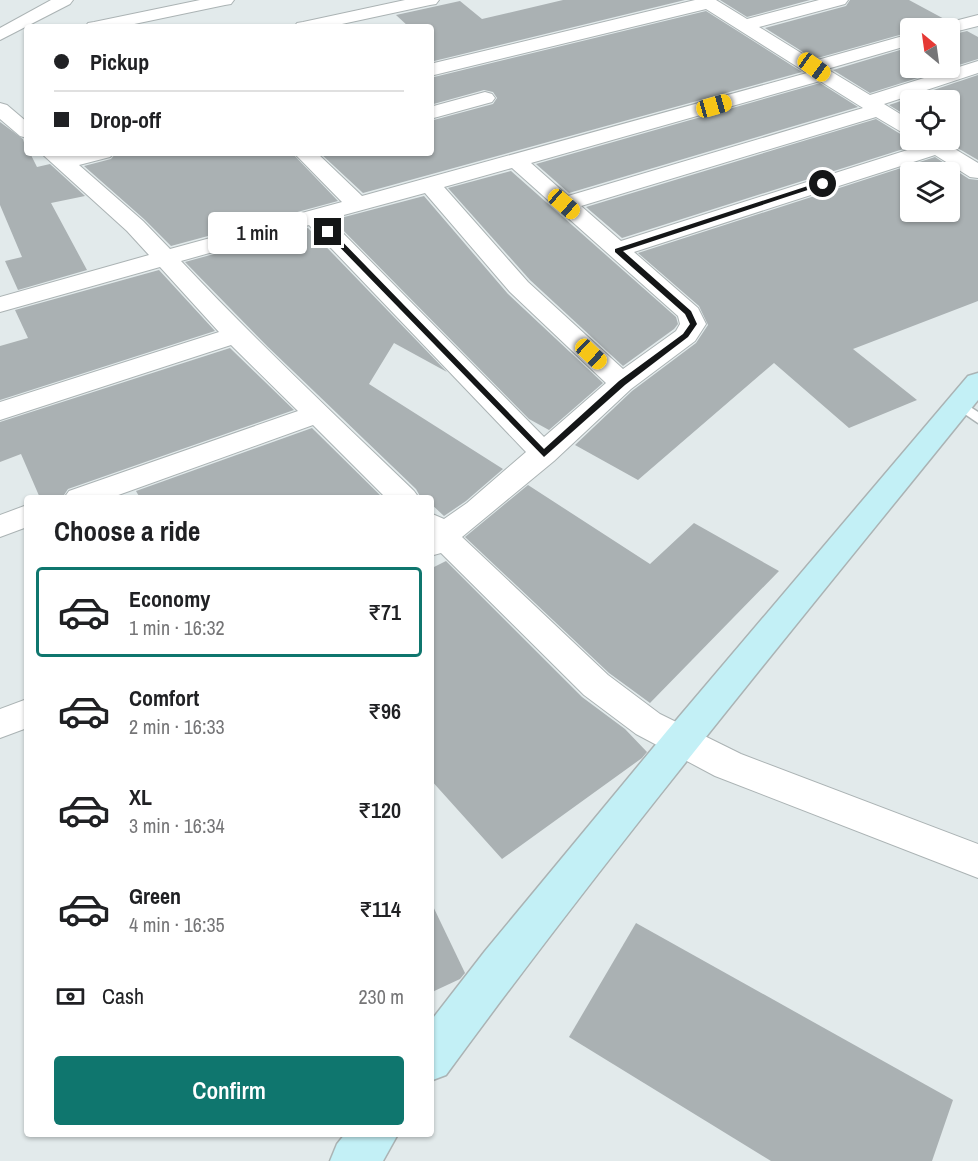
<!DOCTYPE html>
<html lang="en">
<head>
<meta charset="utf-8">
<style>
	:root { --surface:#fff; --page:#f2f2f2; --text:#202124; --muted:#757577; --line:#e0e0e0; --accent:#0f766e }
	body { margin:0; font-family:"Archivo Narrow",sans-serif; background:var(--page); color:var(--text); height:100vh; display:flex; flex-direction:column; font-size:22px; white-space:nowrap }
	* { box-sizing:border-box; margin:0 }
	p { font-size:20px; color:var(--muted) }
	.icon { flex:none; width:33px; height:33px; fill:none; stroke:currentColor; stroke-width:2; stroke-linecap:round; stroke-linejoin:round }
	.map { position:relative; flex:1; overflow:hidden }
	.details { position:absolute; left:24px; top:495px; width:410px; height:642px; display:flex; flex-direction:column; background:var(--surface); border-radius:6px; box-shadow:0 2px 4px #0004 }
	.details>* { flex:none }
	.top-card { position:absolute; left:24px; top:24px; width:410px; height:132px; border-radius:6px; box-shadow:0 2px 4px #0004; display:grid; align-content:center; height:132px; padding:0 30px; background:var(--surface) }
	.needle { width:39px; rotate:331deg }
	.fabs { position:absolute; left:900px; top:18px; display:grid; gap:12px }
	.fabs a { display:grid; place-items:center; width:60px; height:60px; border-radius:6px; background:var(--surface); box-shadow:0 2px 4px #0004; font-size:30px }
	.end { position:absolute; width:27px; height:27px; margin:-14px; border:8px solid #141617; background:#fff; box-shadow:0 0 0 3px #fff }
	.from { border-radius:50% }
	.bubble { position:absolute; height:42px; border-radius:6px; background:var(--surface); box-shadow:0 2px 4px #0004; font-size:20px; font-weight:600; line-height:42px; text-align:center }
	.car { position:absolute; width:18px; height:36px; margin:-18px -9px; border-radius:8px; box-shadow:0 0 4px 2px #0007; background:linear-gradient(#f5c518 24%,#345 0 40%,#f5c518 0 76%,#345 0 86%,#f5c518 0) }
	.top-card b { display:flex; align-items:center; gap:21px; height:57px; font-size:22px }
	.top-card b+b { border-top:2px solid var(--line) }
	.top-card i { width:15px; height:15px; background:var(--text) }
	ul { padding:0; list-style:none }
	li { display:flex; align-items:center; gap:18px; height:90px; margin:0 12px 9px; padding:0 18px; border:3px solid transparent; border-radius:6px }
	li div { flex:1 }
	li b { display:block; font-size:22px }
	li em { font-style:normal; font-weight:600 }
	li.selected { border-color:var(--accent) }
	li>.icon { width:54px; height:54px; stroke-width:1.5 }
	h2 { padding:0 30px; font-size:27px; line-height:72px }
	.pay { display:flex; align-items:center; gap:15px; height:66px; padding:0 30px; font-size:22px }
	.pay p { margin-inline-start:auto }
	.primary-button { display:flex; gap:12px; margin-top:auto; padding:12px 30px }
	.primary-button a { flex:1; height:69px; border-radius:6px; background:var(--accent); color:#fff; font-size:24px; font-weight:600; line-height:69px; text-align:center }
	.map>svg:first-child { display:block }
	.building { fill:#aab1b3; fill-rule:evenodd }
	.lines { fill:none; stroke-linecap:round; stroke-linejoin:round }
	.lane-casing { stroke:#abb3b4; stroke-width:3 }
	.street-casing { stroke:#abb3b4; stroke-width:2 }
	.secondary-casing { stroke:#abb3b4; stroke-width:3 }
	.lane { fill:#fff; fill-rule:evenodd }
	.street { fill:#fff; fill-rule:evenodd }
	.secondary { fill:#c3f0f6; fill-rule:evenodd }
	.route { fill:#141617 }
</style>
</head>
<body>
<div class="map">
<svg width="978" height="1161" viewBox="0 0 978 1161">
	<rect width="100%" height="100%" fill="#e2eaeb"/>
	<g class="building">
		<path d="M563 0H685L430 62V27H409L396 15 460 1 482 19Z"/>
		<path d="M720 0H810L747 17Z"/>
		<path d="M850 0H909L948 21 941 23 938 28H910V32L814 59 765 28 846 6Z"/>
		<path d="M706 11 802 72 363 193 320 153H430V121L493 104 497 98 493 92 484 90 430 105V78Z"/>
		<path d="M967 31 978 37V59L870 93 833 70 910 47V68H950V35Z"/>
		<path d="M978 75V160L944 140H950V100H910V118L889 105Z"/>
		<path d="M820 83 858 107 569 193 536 164Z"/>
		<path d="M876 119 902 135 910 137 916 145 622 238 586 207Z"/>
		<path d="M0 122 23 139 27 153H30L37 167 50 164 85 196 51 203 87 270 18 290 5 261 22 257 0 205Z"/>
		<path d="M116 153H292L338 201 171 246 144 219 84 166 111 159Z"/>
		<path d="M935 157 969 179 978 180V301L853 349 917 400 849 428 774 363 638 480 575 445 632 391 696 343 708 325 699 306 638 253ZM910 172H950V212H910Z"/>
		<path d="M511 171 676 317 678 324 674 329 623 366 530 280 448 188Z"/>
		<path d="M424 196 508 294 603 383 549 430 529 419 333 220Z"/>
		<path d="M308 228 447 372 394 343 369 384 503 469 466 501 444 516 430 503V498H421L416 489 268 347 185 262Z"/>
		<path d="M159 270 215 331 0 400V346L28 338 15 310Z"/>
		<path d="M230 348 294 410 68 489 62 498H40L21 454 0 462V422Z"/>
		<path d="M312 428 383 498H140L136 491Z"/>
		<path d="M528 485 650 564 694 523 779 571 650 703 609 673 465 537Z"/>
		<path d="M446 561 582 697 625 729 647 752 642 758 502 859 430 779V569Z"/>
		<path d="M430 900 465 973 460 979 430 993Z"/>
		<path d="M636 923 953 1100 932 1161H771L569 1037Z"/>
	</g>
	<g class="lines">
		<defs>
			<path id="lane" d="M961 401 978 412V423L956 408 955 405 956 402Z"/>
			<g id="street">
				<path d="M51 0H73L70 4 0 40V28Z"/>
				<path d="M200 0H234L231 4 225 5 120 27H85L88 23 94 22Z"/>
				<path d="M405 0H439L436 4 430 5 328 27H294L297 23 303 22Z"/>
				<path d="M695 0H716L747 19 819 0H848L845 4 759 27 814 61 910 34V45L827 69 870 95 978 61V73L884 104 910 120V135L903 133 876 117 581 206 621 241 920 146 916 140H940L978 163V178L970 177 935 155 634 252 698 308 706 324 695 341 631 389 554 461 462 537 608 675 660 714 741 754 978 844V878L715 776 636 734 584 695 441 553 430 556V513L444 519 467 503 526 452 309 225 181 261C256 341 335 415 414 491L419 498H386L313 425 110 498H64L69 491 298 411 231 345 0 420V402L219 332 160 267 0 312V297L149 255 127 231 41 153H65L67 155 78 153H114L110 157 79 165 143 221 170 249 342 202 294 153H317L362 196 807 73 706 9 430 76V64ZM820 81 863 108 568 196 531 163ZM512 168 678 316 680 324 676 331 623 369 528 282 444 187ZM425 193 510 292 606 383 544 437 329 219Z"/>
				<path d="M978 15V26L950 33V28H940L943 24Z"/>
				<path d="M485 92 492 94 495 98 492 102 430 119V107Z"/>
				<path d="M0 103 7 105 27 122V138L20 136 0 119Z"/>
				<path d="M27 505V527L0 537V515Z"/>
				<path d="M27 699V728L0 738V709Z"/>
			</g>
			<g id="secondary">
				<path d="M978 373V400C798 623 615 844 446 1075L430 1081V1022L485 951 667 731 968 376Z"/>
				<path d="M345 1134H398L383 1161H330L337 1144Z"/>
			</g>
		</defs>
		<use href="#lane" class="lane-casing"/>
		<use href="#street" class="street-casing"/>
		<use href="#secondary" class="secondary-casing"/>
		<use href="#lane" class="lane"/>
		<use href="#street" class="street"/>
		<use href="#secondary" class="secondary"/>
	</g>
	<path class="route" d="M820 182 826 184 623 251 691 311 697 324 688 337 625 385 544 457 325 232 331 230 544 449 619 381 683 334 690 324 685 314 615 252V249Z"/>
</svg>
<div class="fabs">
<a><svg class="needle" viewBox="-14 -14 28 28"><path d="M0-13l5 13h-10z" fill="#e53935"/><path d="M0 13l5-13h-10z" fill="#757577"/></svg></a>
<a><svg class="icon" aria-label="locate" viewBox="0 0 24 24"><circle cx="12" cy="12" r="6"/><path d="M12 2v4M12 18v4M2 12h4M18 12h4"/></svg></a>
<a><svg class="icon" aria-label="layers" viewBox="0 0 24 24"><path d="M12 4l9 5-9 5-9-5zM3 14l9 5 9-5"/></svg></a>
</div>
<i class="end from" style="left:823px;top:184px"></i>
<i class="end" style="left:328px;top:232px"></i>
<div class="bubble" style="left:208px;top:212px;width:99px">1 min</div>
<i class="car" style="left:814px;top:67px;rotate:126deg"></i>
<i class="car" style="left:714px;top:106px;rotate:74deg"></i>
<i class="car" style="left:564px;top:204px;rotate:131deg"></i>
<i class="car" style="left:591px;top:354px;rotate:133deg"></i>
<div class="top-card">
<b><i class="from"></i>Pickup</b>
<b><i></i>Drop-off</b>
</div>
<section class="details">
<h2>Choose a ride</h2>
<ul>
<li class="selected"><svg class="icon" aria-label="car" viewBox="0 0 24 24"><path d="M5 17H2v-5l4-1 3-4h7l3 4 3 1v5h-3M9 17h6M6 11h13"/><circle cx="7" cy="17" r="2"/><circle cx="17" cy="17" r="2"/></svg><div><b>Economy</b><p>1 min · 16:32</p></div><em>₹71</em></li>
<li><svg class="icon" aria-label="car" viewBox="0 0 24 24"><path d="M5 17H2v-5l4-1 3-4h7l3 4 3 1v5h-3M9 17h6M6 11h13"/><circle cx="7" cy="17" r="2"/><circle cx="17" cy="17" r="2"/></svg><div><b>Comfort</b><p>2 min · 16:33</p></div><em>₹96</em></li>
<li><svg class="icon" aria-label="car" viewBox="0 0 24 24"><path d="M5 17H2v-5l4-1 3-4h7l3 4 3 1v5h-3M9 17h6M6 11h13"/><circle cx="7" cy="17" r="2"/><circle cx="17" cy="17" r="2"/></svg><div><b>XL</b><p>3 min · 16:34</p></div><em>₹120</em></li>
<li><svg class="icon" aria-label="car" viewBox="0 0 24 24"><path d="M5 17H2v-5l4-1 3-4h7l3 4 3 1v5h-3M9 17h6M6 11h13"/><circle cx="7" cy="17" r="2"/><circle cx="17" cy="17" r="2"/></svg><div><b>Green</b><p>4 min · 16:35</p></div><em>₹114</em></li>
</ul>
<div class="pay"><svg class="icon" aria-label="cash" viewBox="0 0 24 24"><path d="M3 7h18v10H3z"/><circle cx="12" cy="12" r="2"/></svg>Cash<p>230 m</p></div>
<div class="primary-button"><a>Confirm</a></div>
</section>
</div>
</body>
</html>
